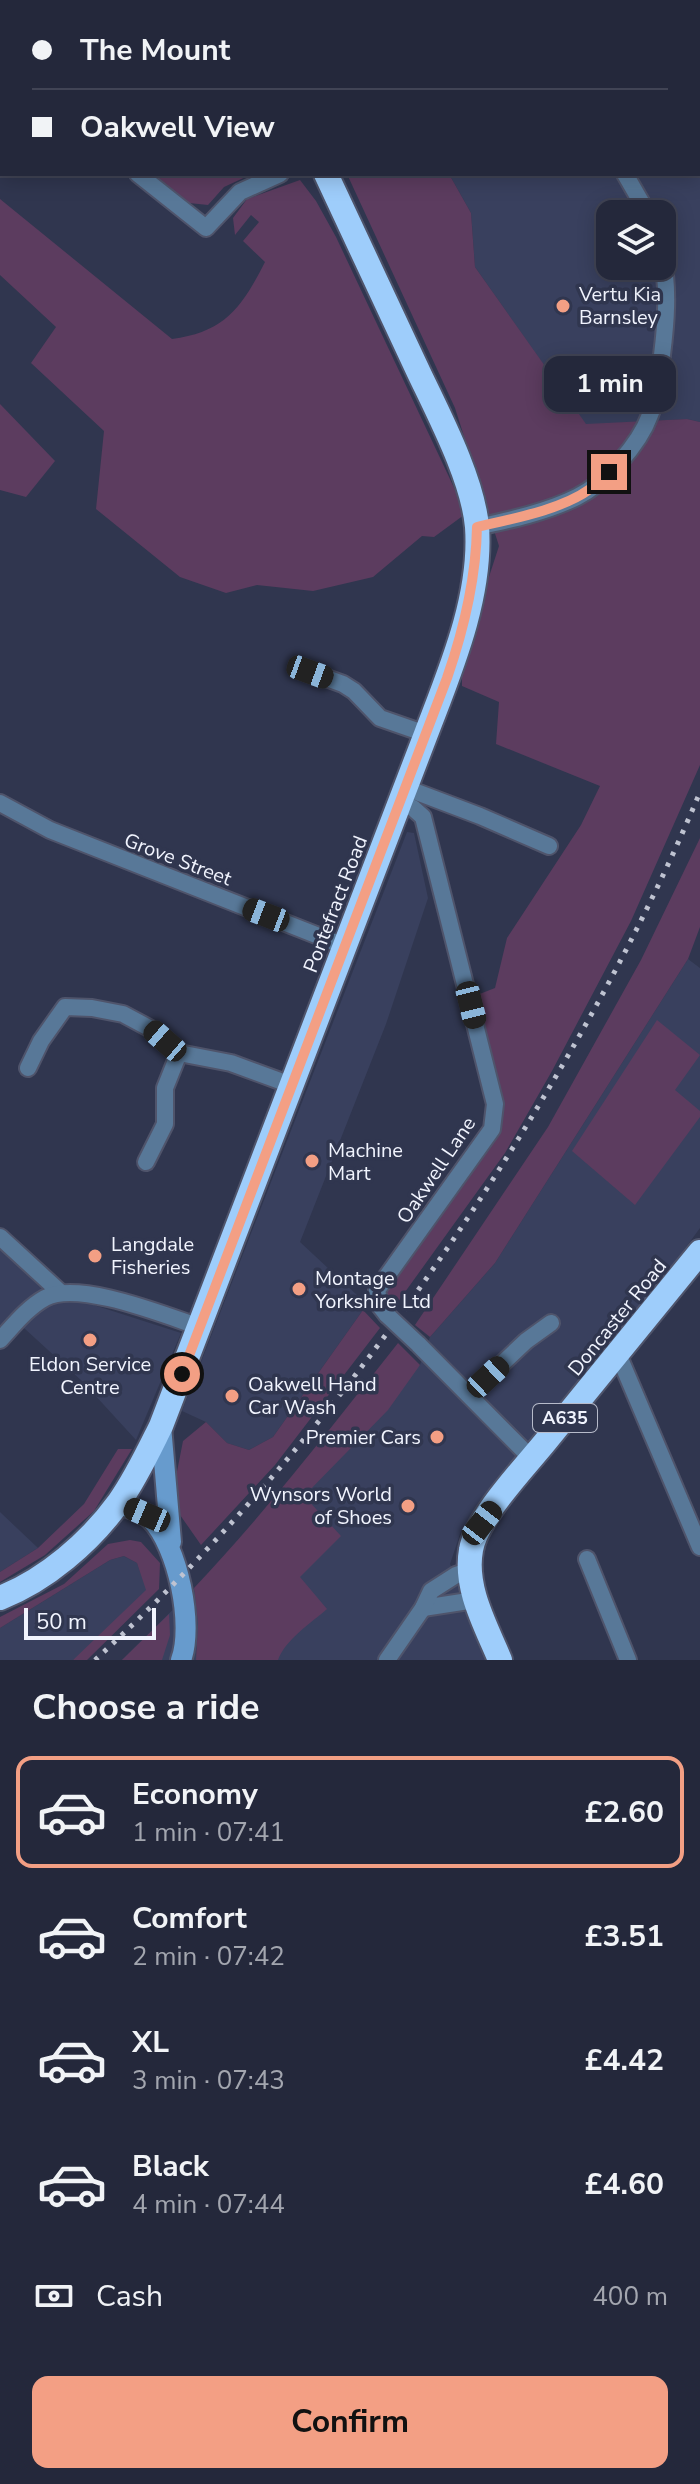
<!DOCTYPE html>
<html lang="en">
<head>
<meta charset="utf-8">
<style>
	:root { --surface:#24283b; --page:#2c3042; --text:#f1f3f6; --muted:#a3a6af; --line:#414455; --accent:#f39f84 }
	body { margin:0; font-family:"Nunito Sans",sans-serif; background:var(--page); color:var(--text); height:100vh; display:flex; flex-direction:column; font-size:30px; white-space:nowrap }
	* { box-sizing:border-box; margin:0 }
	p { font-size:26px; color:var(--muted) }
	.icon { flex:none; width:44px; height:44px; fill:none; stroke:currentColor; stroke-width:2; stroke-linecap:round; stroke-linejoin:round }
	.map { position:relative; height:1660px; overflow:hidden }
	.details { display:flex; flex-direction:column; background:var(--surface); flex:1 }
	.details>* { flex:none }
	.guide { position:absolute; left:0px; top:0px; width:700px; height:176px; box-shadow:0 4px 20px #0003,0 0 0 2px var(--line); display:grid; align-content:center; height:176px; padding:0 32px; background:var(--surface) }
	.buttons { position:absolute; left:596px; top:200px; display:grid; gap:16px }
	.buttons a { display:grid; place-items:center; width:80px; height:80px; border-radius:16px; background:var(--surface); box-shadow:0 4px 20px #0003,0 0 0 2px var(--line); font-size:40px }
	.scale { position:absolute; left:24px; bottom:20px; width:132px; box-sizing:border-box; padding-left:8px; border:4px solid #f1f4fe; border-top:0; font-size:22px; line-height:28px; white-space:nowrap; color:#f1f4fe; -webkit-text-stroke:6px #30364f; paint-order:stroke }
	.end { position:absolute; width:36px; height:36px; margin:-18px; border:10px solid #f39f84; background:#111; box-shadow:0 0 0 4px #111 }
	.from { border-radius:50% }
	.bubble { position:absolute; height:56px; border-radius:16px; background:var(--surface); box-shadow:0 4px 20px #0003,0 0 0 2px var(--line); font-size:26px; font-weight:700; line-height:56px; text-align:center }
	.car { position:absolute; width:24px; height:48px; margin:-24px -12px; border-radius:10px; box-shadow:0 0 6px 2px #0007; background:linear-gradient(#222 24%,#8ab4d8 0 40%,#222 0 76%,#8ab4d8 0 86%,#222 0) }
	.guide b { display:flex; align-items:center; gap:28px; height:76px; font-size:30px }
	.guide b+b { border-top:2px solid var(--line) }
	.guide i { width:20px; height:20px; background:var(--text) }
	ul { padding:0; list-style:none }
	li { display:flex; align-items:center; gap:24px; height:112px; margin:0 16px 12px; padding:0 16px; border:4px solid transparent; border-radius:16px }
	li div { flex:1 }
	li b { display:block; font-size:30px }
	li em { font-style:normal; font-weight:700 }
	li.active { border-color:var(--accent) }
	li>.icon { width:72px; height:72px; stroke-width:1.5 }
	h2 { padding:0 32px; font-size:36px; line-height:96px }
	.pay { display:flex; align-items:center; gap:20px; height:88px; padding:0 32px; font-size:30px }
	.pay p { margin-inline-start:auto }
	.action { display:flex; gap:16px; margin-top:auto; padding:16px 32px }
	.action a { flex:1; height:92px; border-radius:16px; background:var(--accent); color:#111; font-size:32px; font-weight:700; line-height:92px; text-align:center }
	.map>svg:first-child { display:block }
	.built { fill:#39405e; fill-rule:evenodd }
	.green { fill:#5c3c5f }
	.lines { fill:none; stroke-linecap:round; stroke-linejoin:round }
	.street-casing { stroke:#4f546b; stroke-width:20 }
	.secondary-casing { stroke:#4f546b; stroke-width:24 }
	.highway-casing { stroke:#4f546b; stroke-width:28 }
	.street { stroke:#587898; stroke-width:16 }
	.secondary { stroke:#679bcd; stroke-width:20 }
	.highway { stroke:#9ecdfb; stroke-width:24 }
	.rail { stroke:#bfc3d1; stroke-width:5; stroke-dasharray:4 8; stroke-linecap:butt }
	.street-bridge-casing { stroke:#4f546b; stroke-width:20; stroke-linecap:butt }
	.street-bridge { stroke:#587898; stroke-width:16 }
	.route { stroke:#f39f84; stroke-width:10 }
	.poi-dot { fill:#f39f84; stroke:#30364f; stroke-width:3 }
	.labels { text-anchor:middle; stroke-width:7; stroke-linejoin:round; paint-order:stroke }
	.shield { fill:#30364f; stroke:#b7bbca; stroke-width:2 }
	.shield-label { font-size:18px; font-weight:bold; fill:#f1f4fe }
	.poi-label { font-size:20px; fill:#f1f4fe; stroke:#30364f; text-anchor:start }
	.street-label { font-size:20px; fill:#f1f4fe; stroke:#30364f }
</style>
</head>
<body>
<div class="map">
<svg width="700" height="1660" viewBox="0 0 700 1660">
	<rect width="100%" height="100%" fill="#30364f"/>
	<g class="built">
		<path d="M367 0H700V422L687 419 586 425 475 267 471 213 449 174H698V2H367ZM610 214H662V266H610Z"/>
		<path d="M407 832 414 833 428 898 386 1024 300 1242 357 1295 363 1310 273 1437 249 1450 227 1443 206 1422 182 1411Z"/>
		<path d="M688 959 700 968V1228L645 1303 461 1531 450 1564 491 1660H122L420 1365 430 1337 495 1263Z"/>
		<path d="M0 1250 41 1288 181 1333 136 1440 82 1381 13 1318 0 1330Z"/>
		<path d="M0 1512 38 1548 0 1572Z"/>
		<path d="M124 1556 137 1563 147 1590 79 1656 73 1660H0V1628L110 1560Z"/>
	</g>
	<g class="green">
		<path d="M153 174H252L224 187 208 205 189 203Z"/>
		<path d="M347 174H449L471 213 475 267 586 424 687 419 700 422V765L631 921 552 1071 505 1153 395 1306 385 1298 388 1285 488 1148 502 1123 501 1090 477 995 495 988 507 938 581 825 600 786 496 744 499 702 462 686V660L499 546 455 408Z"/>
		<path d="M300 180 316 201 336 237 458 496 464 515 434 537 422 536 373 577 313 591 257 585 226 593 180 577 96 509 104 431 31 363 56 327 0 275V199L172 339C225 332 242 307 265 262L243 241 259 222 251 215 235 235 233 218 247 199Z"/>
		<path d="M0 404 55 461 26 497 0 490Z"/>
		<path d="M700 838V927L688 959 495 1263 430 1337 415 1325 548 1127 641 960Z"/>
		<path d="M657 1020 700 1055 675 1090 700 1111V1117L635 1205 572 1151Z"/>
		<path d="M363 1310 380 1328 275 1465 201 1545 171 1502 183 1441 206 1422 227 1443 249 1450 273 1437Z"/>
		<path d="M398 1343 420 1365 388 1410 304 1496 341 1536 300 1577 327 1609C311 1623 285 1640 278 1660H196L198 1623 194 1588C267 1511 332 1426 398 1343Z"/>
		<path d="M118 1449H132L94 1511 45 1555 0 1582V1572L38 1548 84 1504Z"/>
		<path d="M130 1540 141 1542 160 1563 159 1589 87 1660H73L146 1590 137 1563 124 1556 110 1560 0 1628V1617L64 1584 108 1544Z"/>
		<path d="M169 1614 170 1635 162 1660H122Z"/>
	</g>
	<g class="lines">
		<defs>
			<g id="street">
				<path d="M515 0 516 2"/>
				<path d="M138 174 206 228 240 192 280 174"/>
				<path d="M625 174 648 214"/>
				<path d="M477 527C510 520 547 512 577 497 605 483 639 445 650 415 658 396 660 375 662 355 666 323 669 288 662 257"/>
				<path d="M310 672 343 684 354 691 380 718 426 734"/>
				<path d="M406 788 480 816 549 846"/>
				<path d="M0 803 50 830 344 946"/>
				<path d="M28 1068 41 1041 65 1007 92 1008 123 1014 151 1029 179 1053 231 1063 291 1085"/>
				<path d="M146 1162 165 1124V1088L179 1053"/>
				<path d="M0 1237 61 1293"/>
				<path d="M387 1315 380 1306 377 1290 492 1129 495 1104 423 817 413 808 400 803"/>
				<path d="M0 1340C14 1325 27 1308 45 1298 78 1280 164 1315 200 1327"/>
				<path d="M418 1344 532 1459"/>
				<path d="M618 1354 700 1547"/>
				<path d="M469 1395 526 1341 551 1323"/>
				<path d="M587 1559 628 1660"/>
				<path d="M423 1608 475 1600"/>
				<path d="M387 1660 423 1608 431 1591 456 1575 470 1570"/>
			</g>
			<g id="secondary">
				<path d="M161 1426 171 1542"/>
				<path d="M118 1503C129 1508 143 1511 151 1519 178 1546 194 1625 181 1660"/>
			</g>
			<g id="highway">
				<path d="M261 0V2"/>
				<path d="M0 1598C46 1580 90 1542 119 1502 136 1478 148 1452 161 1426L426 734C450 671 482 597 477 527 473 480 440 417 419 373 388 307 357 240 326 174"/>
				<path d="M500 1660C486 1626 464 1588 471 1550 476 1518 525 1467 546 1441 598 1378 649 1315 700 1252"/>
			</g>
		</defs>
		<use href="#street" class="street-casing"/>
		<use href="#secondary" class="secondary-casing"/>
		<use href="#highway" class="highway-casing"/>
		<use href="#street" class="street"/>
		<use href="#secondary" class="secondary"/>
		<use href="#highway" class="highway"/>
		<path class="rail" d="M95 1660C276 1494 428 1294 552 1083 607 990 658 893 700 792"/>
		<defs>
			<path id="street-bridge" d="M387 1315 418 1344"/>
		</defs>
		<use href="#street-bridge" class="street-bridge-casing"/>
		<use href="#street-bridge" class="street-bridge"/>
	</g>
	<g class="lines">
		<path class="route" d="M182 1374 447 678C464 629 476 580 477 527 511 519 561 510 590 489 597 484 603 478 609 472"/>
	</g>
	<g class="poi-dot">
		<circle cx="563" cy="306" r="8"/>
		<circle cx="312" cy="1161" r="8"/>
		<circle cx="95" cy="1256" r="8"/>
		<circle cx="299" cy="1289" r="8"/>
		<circle cx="90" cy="1340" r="8"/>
		<circle cx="232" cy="1396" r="8"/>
		<circle cx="437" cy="1437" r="8"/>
		<circle cx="408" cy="1506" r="8"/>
	</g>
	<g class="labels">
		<rect class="shield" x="533" y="1404" width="64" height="28" rx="6"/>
		<g class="shield-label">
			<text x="565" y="1424">A635</text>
		</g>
		<g class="poi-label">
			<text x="579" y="301">Vertu Kia<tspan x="579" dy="23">Barnsley</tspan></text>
			<text x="328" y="1157">Machine<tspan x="328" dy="23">Mart</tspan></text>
			<text x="111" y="1251">Langdale<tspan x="111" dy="23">Fisheries</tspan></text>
			<text x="315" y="1285">Montage<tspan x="315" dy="23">Yorkshire Ltd</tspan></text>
			<text x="90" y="1371" text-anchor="middle">Eldon Service<tspan x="90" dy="23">Centre</tspan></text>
			<text x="248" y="1391">Oakwell Hand<tspan x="248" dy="23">Car Wash</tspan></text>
			<text x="421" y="1444" text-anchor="end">Premier Cars</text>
			<text x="392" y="1501" text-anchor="end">Wynsors World<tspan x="392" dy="23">of Shoes</tspan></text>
		</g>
		<g class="street-label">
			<text transform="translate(178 859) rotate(21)" y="7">Grove Street</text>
			<text transform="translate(335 904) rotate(-69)" y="7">Pontefract Road</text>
			<text transform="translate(436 1170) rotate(-56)" y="7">Oakwell Lane</text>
			<text transform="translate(617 1317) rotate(-51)" y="7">Doncaster Road</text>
		</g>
	</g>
</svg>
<div class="buttons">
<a><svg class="icon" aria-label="layers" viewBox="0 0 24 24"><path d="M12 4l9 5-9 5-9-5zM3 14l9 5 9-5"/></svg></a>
</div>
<div class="scale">50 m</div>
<i class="end from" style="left:182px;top:1374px"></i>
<i class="end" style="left:609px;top:472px"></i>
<div class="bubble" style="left:544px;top:356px;width:132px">1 min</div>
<i class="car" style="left:310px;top:672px;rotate:110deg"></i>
<i class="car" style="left:266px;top:915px;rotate:291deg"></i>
<i class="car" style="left:471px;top:1005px;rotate:166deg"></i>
<i class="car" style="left:165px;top:1041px;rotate:311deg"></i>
<i class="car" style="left:488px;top:1377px;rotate:47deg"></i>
<i class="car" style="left:147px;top:1515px;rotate:293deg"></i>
<i class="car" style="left:482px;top:1523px;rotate:38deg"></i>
<div class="guide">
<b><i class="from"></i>The Mount</b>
<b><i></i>Oakwell View</b>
</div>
</div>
<section class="details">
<h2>Choose a ride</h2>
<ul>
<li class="active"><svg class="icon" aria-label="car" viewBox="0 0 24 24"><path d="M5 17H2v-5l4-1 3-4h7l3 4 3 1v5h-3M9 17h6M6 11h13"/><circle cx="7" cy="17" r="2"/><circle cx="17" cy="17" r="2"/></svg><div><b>Economy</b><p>1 min · 07:41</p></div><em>£2.60</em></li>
<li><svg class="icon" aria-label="car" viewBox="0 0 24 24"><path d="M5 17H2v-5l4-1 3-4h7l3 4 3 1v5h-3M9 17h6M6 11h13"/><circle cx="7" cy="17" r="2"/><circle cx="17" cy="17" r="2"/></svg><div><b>Comfort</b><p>2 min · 07:42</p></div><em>£3.51</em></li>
<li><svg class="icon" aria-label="car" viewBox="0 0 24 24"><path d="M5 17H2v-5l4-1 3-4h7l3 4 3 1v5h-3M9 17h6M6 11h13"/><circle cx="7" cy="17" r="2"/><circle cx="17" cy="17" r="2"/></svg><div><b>XL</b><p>3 min · 07:43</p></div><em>£4.42</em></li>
<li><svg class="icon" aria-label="car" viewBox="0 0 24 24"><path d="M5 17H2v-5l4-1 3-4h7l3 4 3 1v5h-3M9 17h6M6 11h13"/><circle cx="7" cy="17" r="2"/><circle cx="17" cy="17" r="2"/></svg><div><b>Black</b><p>4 min · 07:44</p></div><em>£4.60</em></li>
</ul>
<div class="pay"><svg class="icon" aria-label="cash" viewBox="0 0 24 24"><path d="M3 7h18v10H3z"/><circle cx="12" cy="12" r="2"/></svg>Cash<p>400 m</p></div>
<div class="action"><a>Confirm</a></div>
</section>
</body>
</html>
